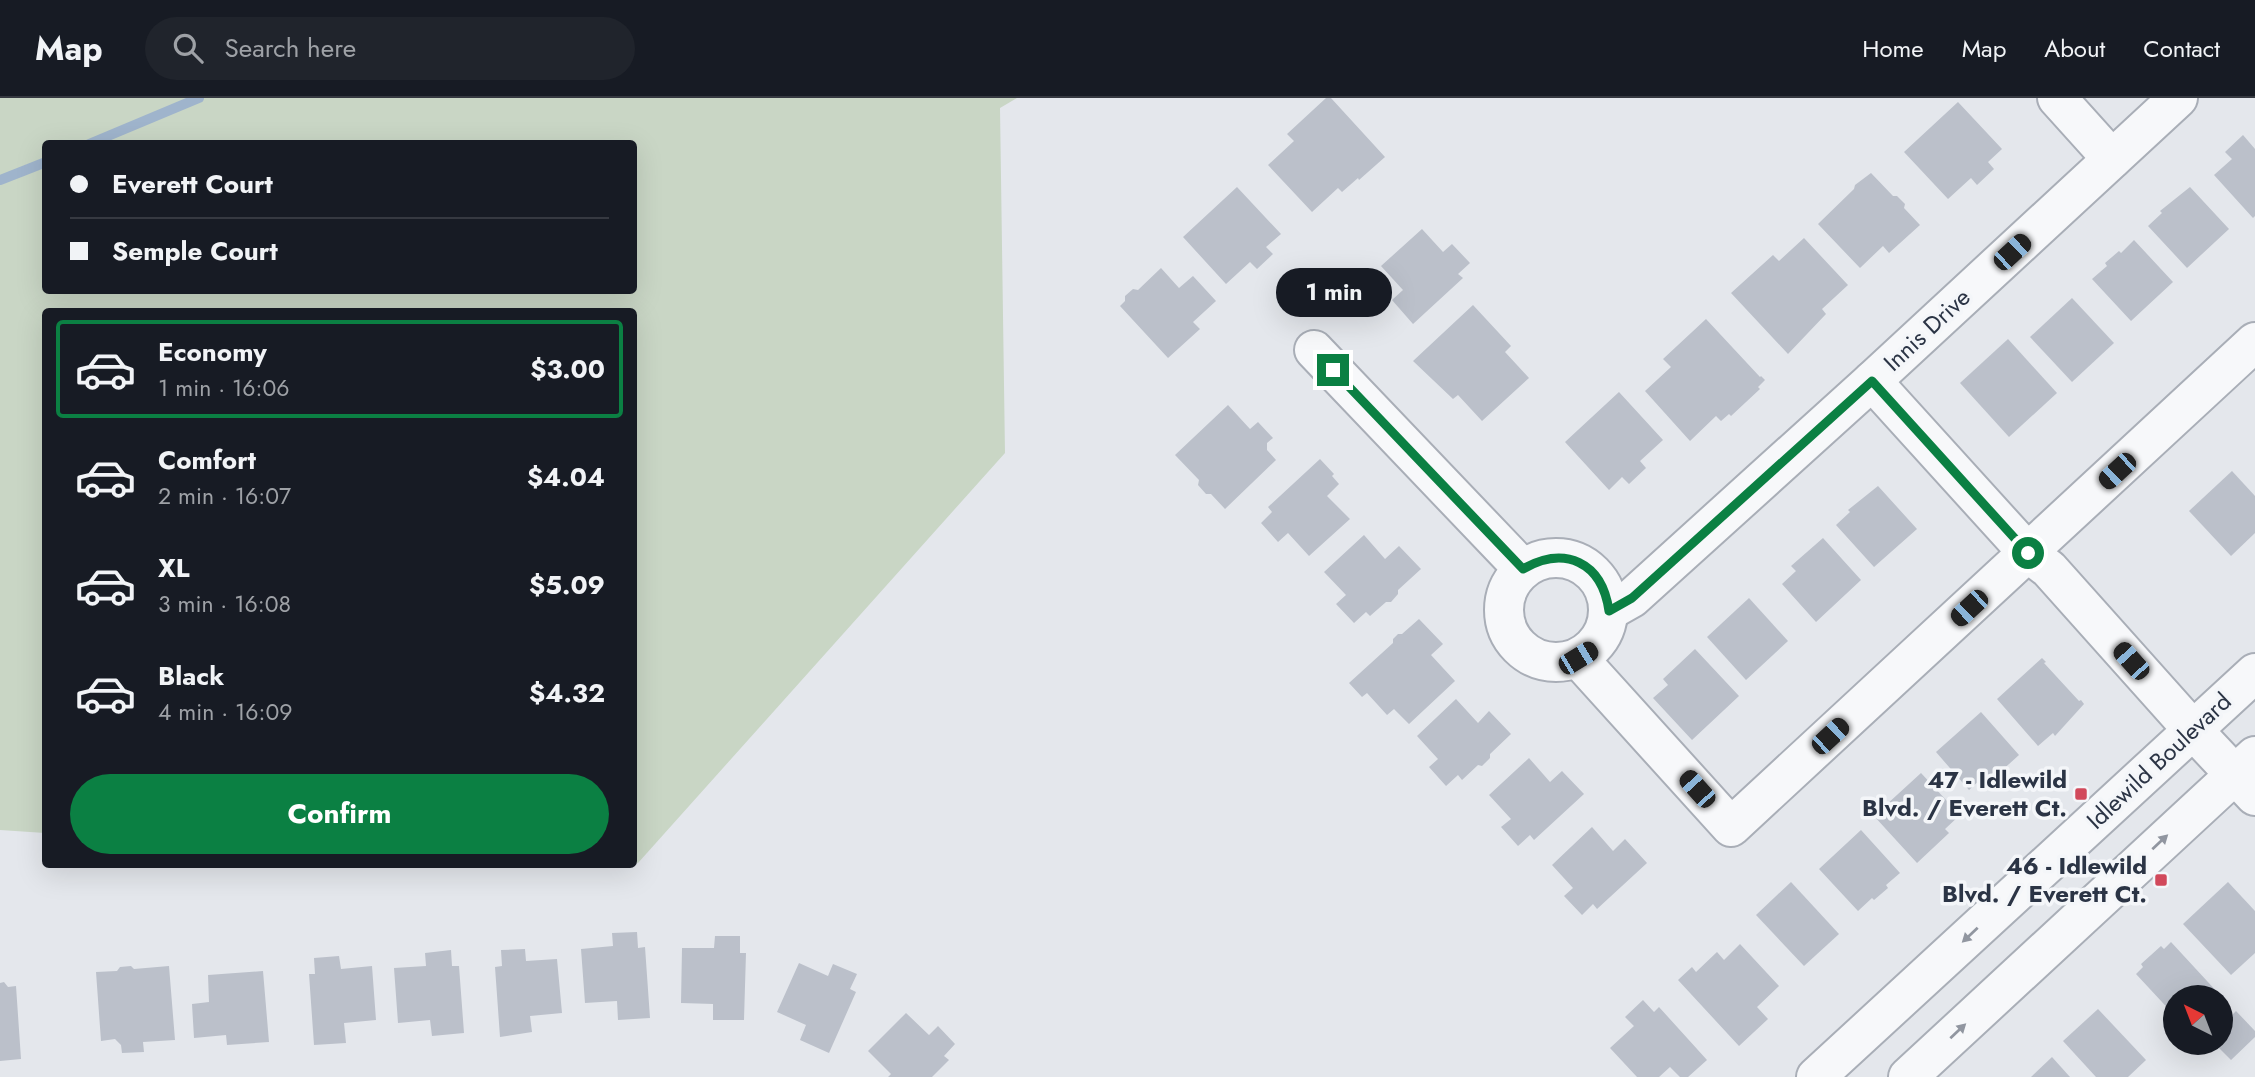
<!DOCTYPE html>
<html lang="en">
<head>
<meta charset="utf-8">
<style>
	:root { --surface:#171b24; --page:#20242c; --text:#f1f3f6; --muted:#9ea1a6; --line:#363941; --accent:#0b8043 }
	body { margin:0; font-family:Jost,sans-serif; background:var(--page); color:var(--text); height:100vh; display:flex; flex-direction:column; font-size:26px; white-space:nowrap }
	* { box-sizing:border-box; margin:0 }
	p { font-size:23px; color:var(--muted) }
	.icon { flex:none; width:38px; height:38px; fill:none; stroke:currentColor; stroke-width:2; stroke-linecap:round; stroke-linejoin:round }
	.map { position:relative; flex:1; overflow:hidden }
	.sheet { position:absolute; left:42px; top:210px; width:595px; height:560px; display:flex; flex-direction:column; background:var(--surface); border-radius:7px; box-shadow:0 7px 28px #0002 }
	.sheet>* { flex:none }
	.hud { position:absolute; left:42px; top:42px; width:595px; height:154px; border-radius:7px; box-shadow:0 7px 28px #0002; display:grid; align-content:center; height:154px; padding:0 28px; background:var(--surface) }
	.needle { width:46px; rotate:318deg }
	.buttons { position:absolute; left:2163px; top:887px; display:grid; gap:14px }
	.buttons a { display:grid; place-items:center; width:70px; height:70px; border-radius:50%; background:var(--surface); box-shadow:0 7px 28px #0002; font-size:35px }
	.end { position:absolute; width:32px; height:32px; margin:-16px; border:9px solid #0b8043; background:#fff; box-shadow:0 0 0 4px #fff }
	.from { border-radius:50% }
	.bubble { position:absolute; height:49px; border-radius:24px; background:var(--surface); box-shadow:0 7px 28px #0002; font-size:23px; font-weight:700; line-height:49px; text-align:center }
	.car { position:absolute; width:21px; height:42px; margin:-21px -10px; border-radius:9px; box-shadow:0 0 5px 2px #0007; background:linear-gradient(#222 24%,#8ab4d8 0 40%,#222 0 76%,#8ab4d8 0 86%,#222 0) }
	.hud b { display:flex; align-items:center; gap:24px; height:66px; font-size:26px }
	.hud b+b { border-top:2px solid var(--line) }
	.hud i { width:18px; height:18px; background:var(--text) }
	ul { padding:12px 0 0; list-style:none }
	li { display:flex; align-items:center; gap:21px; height:98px; margin:0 14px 10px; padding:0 14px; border:4px solid transparent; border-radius:7px }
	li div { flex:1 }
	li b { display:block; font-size:26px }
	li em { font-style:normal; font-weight:700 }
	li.active { border-color:var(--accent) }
	li>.icon { width:63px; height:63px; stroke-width:1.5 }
	.button { display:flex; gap:14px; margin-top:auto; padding:14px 28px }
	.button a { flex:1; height:80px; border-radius:42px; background:var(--accent); color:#fff; font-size:28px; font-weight:700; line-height:80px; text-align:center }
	header { display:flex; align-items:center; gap:42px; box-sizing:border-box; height:98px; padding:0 35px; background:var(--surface); border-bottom:2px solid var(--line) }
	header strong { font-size:33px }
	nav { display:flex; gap:38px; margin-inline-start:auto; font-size:24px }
	.search { width:490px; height:63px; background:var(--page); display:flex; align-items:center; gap:18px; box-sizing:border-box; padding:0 24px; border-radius:38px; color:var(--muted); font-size:26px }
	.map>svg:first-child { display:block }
	.green { fill:#c9d6c5; fill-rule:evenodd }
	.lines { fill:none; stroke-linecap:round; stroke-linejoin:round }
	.stream { stroke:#9fb4cc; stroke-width:10 }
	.building { fill:#bbc0ca }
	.minor-casing { stroke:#a9aeb7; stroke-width:42 }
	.minor { stroke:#f7f8fa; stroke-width:38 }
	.oneway { fill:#9196a0 }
	.route { stroke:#0b8043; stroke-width:9 }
	.poi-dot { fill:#d1495b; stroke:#f4f6f9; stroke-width:2.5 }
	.labels { text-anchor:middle; stroke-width:7; stroke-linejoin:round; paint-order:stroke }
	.street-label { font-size:24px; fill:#2b3445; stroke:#f4f6f9 }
	.poi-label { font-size:24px; font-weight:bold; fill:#2b3445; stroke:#f4f6f9; text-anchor:end }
</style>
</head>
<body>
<header>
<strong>Map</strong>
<div class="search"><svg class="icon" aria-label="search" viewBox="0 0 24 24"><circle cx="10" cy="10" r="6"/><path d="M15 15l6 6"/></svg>Search here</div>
<nav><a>Home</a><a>Map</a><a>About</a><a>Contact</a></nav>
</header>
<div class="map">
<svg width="2255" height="979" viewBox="0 0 2255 979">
	<rect width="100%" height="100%" fill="#e4e7ec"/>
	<path class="green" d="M0 0H1017L1000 10 1005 355 638 765 634 764V214H46L45 735 0 732ZM46 46H634V192H46Z"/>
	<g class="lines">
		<g class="stream">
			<path d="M89 46 199 0"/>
			<path d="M0 82 46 64"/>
		</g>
	</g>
	<g class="building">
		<path d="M1326 0H1331L1385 59 1359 82 1358 80 1342 94 1338 90 1312 114 1268 67 1294 43 1287 36Z"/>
		<path d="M1958 4 2002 51 1988 64 1994 71 1977 87 1971 80 1948 101 1904 54Z"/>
		<path d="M2243 37 2255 51V118L2253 120 2214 77 2232 61 2225 54Z"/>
		<path d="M1871 75 1893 98H1897L1905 106 1904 110 1920 127 1889 155 1883 148 1860 170 1818 126 1854 91 1855 87Z"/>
		<path d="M1237 89 1281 136 1266 149 1273 156 1257 171 1250 164 1226 186 1183 139Z"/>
		<path d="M2190 89 2229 131 2187 170 2148 128 2162 115 2160 113Z"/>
		<path d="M1422 131 1443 154 1452 146 1470 165 1458 176 1463 180 1413 226 1392 202 1403 192 1381 168Z"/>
		<path d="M1804 140 1848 187 1822 211 1826 216 1788 256 1731 195 1773 157 1779 163Z"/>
		<path d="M2134 142 2173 184 2131 223 2092 181 2107 168 2105 165 2119 153 2121 155Z"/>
		<path d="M1161 170 1179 190 1193 178 1216 203 1193 224 1200 231 1168 260 1120 208 1125 203V198L1133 191 1138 192Z"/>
		<path d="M2072 200 2114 245 2072 284 2030 239Z"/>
		<path d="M1473 207 1511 248 1505 254 1529 280 1482 323 1458 297 1453 301 1413 263Z"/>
		<path d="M1706 221 1760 279 1761 278 1765 282 1758 289 1760 291 1731 318 1729 316 1721 323 1716 318 1690 343 1645 293 1671 269 1663 261Z"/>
		<path d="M2008 241 2057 295 2009 339 1960 285Z"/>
		<path d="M1619 294 1663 342 1640 363 1646 370 1629 386 1622 379 1609 392 1565 344Z"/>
		<path d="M1228 307 1250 331 1258 324 1273 340 1267 345V352L1276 362 1225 411 1211 396H1206L1198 387 1199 382 1175 357Z"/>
		<path d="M1320 361 1334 376 1332 378 1339 386 1327 398 1350 421 1309 458 1288 435 1278 444 1261 425 1272 414 1268 409Z"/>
		<path d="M2232 373 2255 398V435L2231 458 2189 413Z"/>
		<path d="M1878 388 1917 431 1874 469 1836 427 1850 414 1848 412Z"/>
		<path d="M1364 437 1385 461 1399 448 1421 471 1398 492V496L1391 504H1386L1370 518 1366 514 1354 525 1336 506 1346 497 1324 474Z"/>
		<path d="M1823 440 1861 482 1816 524 1782 486 1796 473 1791 468Z"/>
		<path d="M1749 500 1788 543 1746 582 1707 539Z"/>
		<path d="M1419 521 1443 546 1431 557 1455 583 1409 626 1394 611 1387 617 1367 595 1362 599 1349 585 1393 545V541L1398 536H1402Z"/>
		<path d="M1695 551 1739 598 1692 642 1653 600 1668 587 1663 581Z"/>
		<path d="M2042 560 2046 564 2044 565 2079 603 2081 602 2084 606 2055 638 2053 635 2038 648 1997 601Z"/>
		<path d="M1456 601 1478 625 1489 613 1511 636 1490 656V660L1482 668 1478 667 1462 682 1458 677 1446 688 1429 669 1438 661 1417 638Z"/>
		<path d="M1981 614 2019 657 1988 685 1983 679 1969 692 1936 654Z"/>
		<path d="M1529 660 1550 684 1562 673 1584 696 1534 742 1530 737 1518 748 1501 729 1511 721 1489 697Z"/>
		<path d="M1921 675 1960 717 1945 731 1949 735 1917 765 1874 718Z"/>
		<path d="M1592 729 1613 753 1625 741 1647 765 1597 811 1593 806 1582 817 1564 798 1573 790 1552 767Z"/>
		<path d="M1861 732 1900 775 1886 787 1888 790 1874 802 1872 800 1858 813 1819 771Z"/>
		<path d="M1791 784 1839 836 1804 868 1756 817Z"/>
		<path d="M2228 784 2255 813V855L2231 877 2183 826Z"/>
		<path d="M637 834 638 850 645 849 650 920 618 922 617 903 585 905 581 851 613 848 612 835Z"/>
		<path d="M715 838H740V855H746L744 922H713V906L681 905 682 850H714Z"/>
		<path d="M2171 844 2219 896 2215 900H2175V918L2136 876 2143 869 2141 866 2161 848 2164 851Z"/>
		<path d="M1740 846 1779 888 1757 909 1768 921 1739 948 1678 882 1692 869 1696 874 1717 854 1724 862Z"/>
		<path d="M525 851 526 863 557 861 562 915 530 918 532 934 500 939 495 869 502 868 501 852Z"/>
		<path d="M451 852 452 868H459L464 935 432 938 430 922 398 925 394 870 426 868 425 855Z"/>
		<path d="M339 858 341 871 372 868 376 922 344 925 346 945 314 947 309 876H315L314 860Z"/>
		<path d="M799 865 828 878 833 866 857 876 850 891 856 894 829 955 800 942 806 927 777 914Z"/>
		<path d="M131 868 134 871 169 868 175 942 143 944 144 954 122 955 121 947 115 941 101 943 96 874 117 873 120 869Z"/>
		<path d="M263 873 269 944 227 947 226 937 194 940 192 906 209 904 208 877Z"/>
		<path d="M4 884 8 889 16 888 21 961 0 963V885Z"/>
		<path d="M1643 902 1654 914 1659 909 1707 962 1688 979H1680L1670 969 1659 979H1637L1610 950 1634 928 1625 919Z"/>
		<path d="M2098 911 2146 962 2128 979H2096L2063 943Z"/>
		<path d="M2236 913 2255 933V939L2231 962 2214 945H2221V928Z"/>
		<path d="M906 915 929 937 938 928 955 946 944 958 949 962 932 979H888L891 976 868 953Z"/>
		<path d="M2052 959 2070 979H2031Z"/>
	</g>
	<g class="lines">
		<defs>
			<g id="minor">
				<path d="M2057 0 2112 61"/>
				<path d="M1314 252 1523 471"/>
				<path d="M1872 283 2028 455 2049 471 2192 631 2255 698"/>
				<circle cx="1556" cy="512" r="52"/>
				<path d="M1609 513 1632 500 1872 283 2178 0"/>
				<path d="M1578 560 1731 729 2255 244"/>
				<path d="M1816 979 2255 575"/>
				<path d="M1908 979 2255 658"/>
			</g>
		</defs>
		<use href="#minor" class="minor-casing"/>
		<use href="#minor" class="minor"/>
	</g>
	<defs><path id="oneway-solid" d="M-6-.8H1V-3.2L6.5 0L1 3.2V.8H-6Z" transform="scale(1.75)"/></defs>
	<g class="oneway">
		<use href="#oneway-solid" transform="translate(2160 744) rotate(-43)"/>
		<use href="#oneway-solid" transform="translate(1970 837) rotate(137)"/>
		<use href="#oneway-solid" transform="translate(1958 933) rotate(-43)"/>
	</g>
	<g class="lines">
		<path class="route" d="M1333 272 1523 471C1565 447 1602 464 1609 513L1632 500 1872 283 2028 455"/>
	</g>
	<g class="poi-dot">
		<rect x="2074" y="689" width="14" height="14" rx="3.5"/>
		<rect x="2154" y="775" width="14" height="14" rx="3.5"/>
	</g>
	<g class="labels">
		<g class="street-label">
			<text transform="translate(1927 232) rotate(-43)" y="8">Innis Drive</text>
			<text transform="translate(2159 663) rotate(-43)" y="8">Idlewild Boulevard</text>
		</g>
		<g class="poi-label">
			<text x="2067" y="690">47 - Idlewild<tspan x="2067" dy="28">Blvd. / Everett Ct.</tspan></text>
			<text x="2147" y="776">46 - Idlewild<tspan x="2147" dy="28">Blvd. / Everett Ct.</tspan></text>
		</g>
	</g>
</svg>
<div class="buttons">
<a><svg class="needle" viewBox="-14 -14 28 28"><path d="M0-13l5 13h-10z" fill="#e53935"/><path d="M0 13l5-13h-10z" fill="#9ea1a6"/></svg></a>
</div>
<i class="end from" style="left:2028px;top:455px"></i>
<i class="end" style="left:1333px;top:272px"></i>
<div class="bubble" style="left:1276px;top:170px;width:116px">1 min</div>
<i class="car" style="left:2012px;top:154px;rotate:47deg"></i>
<i class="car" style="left:2117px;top:373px;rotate:227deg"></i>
<i class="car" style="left:1969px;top:510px;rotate:227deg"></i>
<i class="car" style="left:1578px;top:560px;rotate:59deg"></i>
<i class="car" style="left:2131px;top:563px;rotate:318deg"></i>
<i class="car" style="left:1830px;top:638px;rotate:47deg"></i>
<i class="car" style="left:1697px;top:691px;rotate:318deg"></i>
<div class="hud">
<b><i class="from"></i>Everett Court</b>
<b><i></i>Semple Court</b>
</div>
<section class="sheet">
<ul>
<li class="active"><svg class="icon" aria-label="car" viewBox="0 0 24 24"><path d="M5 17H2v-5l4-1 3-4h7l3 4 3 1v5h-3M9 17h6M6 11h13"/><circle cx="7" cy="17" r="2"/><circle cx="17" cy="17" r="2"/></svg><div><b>Economy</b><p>1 min · 16:06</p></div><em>$3.00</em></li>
<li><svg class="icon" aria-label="car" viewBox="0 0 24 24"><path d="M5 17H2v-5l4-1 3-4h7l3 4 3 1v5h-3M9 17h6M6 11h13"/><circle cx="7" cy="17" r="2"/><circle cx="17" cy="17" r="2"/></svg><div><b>Comfort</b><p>2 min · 16:07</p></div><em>$4.04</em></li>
<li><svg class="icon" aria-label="car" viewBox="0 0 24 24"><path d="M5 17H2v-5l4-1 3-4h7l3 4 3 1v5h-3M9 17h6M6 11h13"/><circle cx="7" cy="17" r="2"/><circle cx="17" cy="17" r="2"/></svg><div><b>XL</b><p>3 min · 16:08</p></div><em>$5.09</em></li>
<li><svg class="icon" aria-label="car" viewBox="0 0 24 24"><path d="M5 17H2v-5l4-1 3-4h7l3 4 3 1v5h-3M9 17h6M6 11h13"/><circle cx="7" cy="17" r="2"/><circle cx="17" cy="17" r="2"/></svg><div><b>Black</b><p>4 min · 16:09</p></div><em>$4.32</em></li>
</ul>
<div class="button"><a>Confirm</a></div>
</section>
</div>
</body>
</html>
